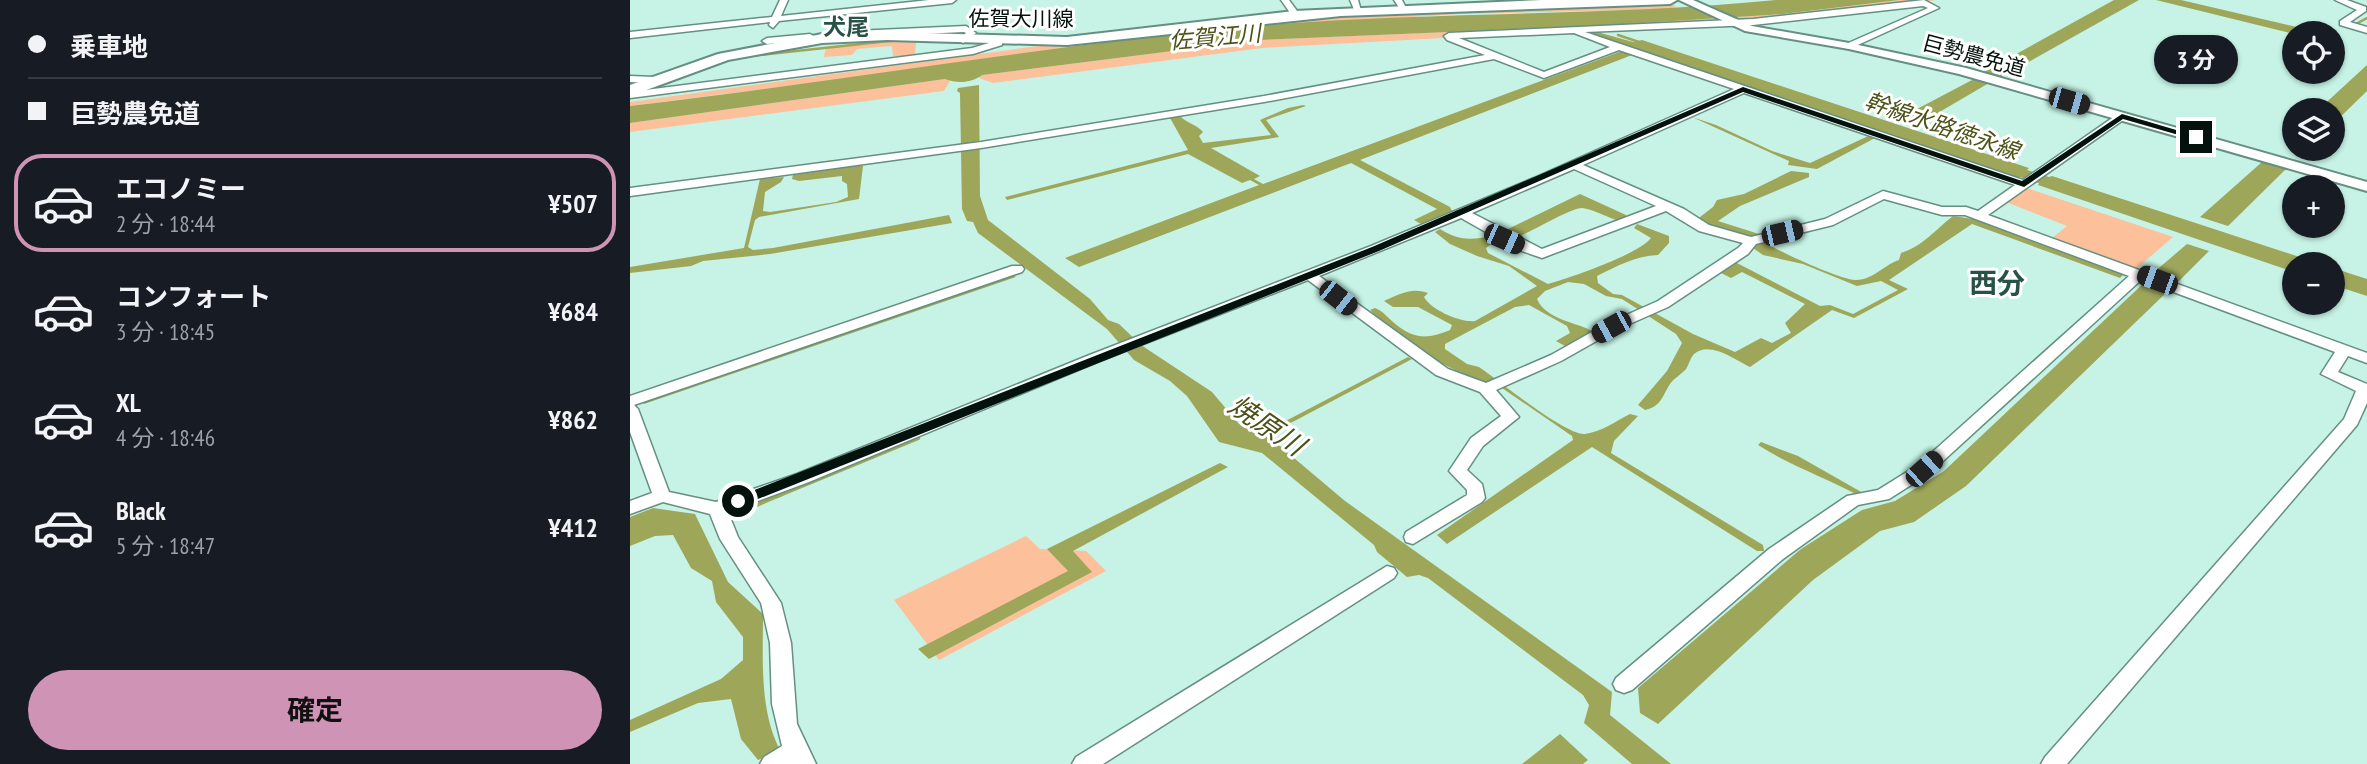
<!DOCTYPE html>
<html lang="ja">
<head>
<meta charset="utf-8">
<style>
	:root { --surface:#171b24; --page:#242831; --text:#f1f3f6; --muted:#9ea1a6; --line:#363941; --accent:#cf93b5 }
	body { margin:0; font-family:"PT Sans Narrow","Noto Sans JP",sans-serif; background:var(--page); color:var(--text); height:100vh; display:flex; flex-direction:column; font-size:26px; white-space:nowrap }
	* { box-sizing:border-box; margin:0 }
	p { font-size:23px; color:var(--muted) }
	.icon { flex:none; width:38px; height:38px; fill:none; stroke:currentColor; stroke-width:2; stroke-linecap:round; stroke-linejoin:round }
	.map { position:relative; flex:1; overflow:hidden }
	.panel { display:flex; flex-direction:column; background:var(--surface); width:630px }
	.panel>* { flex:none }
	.top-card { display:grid; align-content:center; height:154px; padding:0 28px; background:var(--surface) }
	.tools { position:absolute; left:1652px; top:21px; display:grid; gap:14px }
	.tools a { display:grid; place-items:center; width:63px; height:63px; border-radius:50%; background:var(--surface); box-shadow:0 2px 5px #0004; font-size:35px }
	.end { position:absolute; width:32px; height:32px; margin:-16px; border:9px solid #03120d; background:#fff; box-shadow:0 0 0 4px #fff }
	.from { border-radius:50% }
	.bubble { position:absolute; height:49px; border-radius:24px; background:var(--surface); box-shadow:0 2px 5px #0004; font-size:23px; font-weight:700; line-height:49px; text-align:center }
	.car { position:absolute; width:21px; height:42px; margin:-21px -10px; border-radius:9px; box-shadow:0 0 5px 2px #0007; background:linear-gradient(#222 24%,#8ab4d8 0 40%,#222 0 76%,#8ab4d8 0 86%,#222 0) }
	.top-card b { display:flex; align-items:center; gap:24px; height:66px; font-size:26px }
	.top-card b+b { border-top:2px solid var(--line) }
	.top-card i { width:18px; height:18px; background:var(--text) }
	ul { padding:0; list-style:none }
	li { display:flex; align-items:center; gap:21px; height:98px; margin:0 14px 10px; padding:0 14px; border:4px solid transparent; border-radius:28px }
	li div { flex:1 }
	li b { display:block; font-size:26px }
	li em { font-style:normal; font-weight:700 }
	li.current { border-color:var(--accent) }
	li>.icon { width:63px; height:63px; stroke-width:1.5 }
	.action { display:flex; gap:14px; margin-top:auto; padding:14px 28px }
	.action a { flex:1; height:80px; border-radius:42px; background:var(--accent); color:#111; font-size:28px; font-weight:700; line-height:80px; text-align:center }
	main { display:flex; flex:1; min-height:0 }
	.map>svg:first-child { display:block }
	.green { fill:#fcc09a }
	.water { fill:#9ea65a }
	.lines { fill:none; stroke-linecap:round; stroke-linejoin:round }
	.stream-far2 { stroke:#9ea65a; stroke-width:2.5 }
	.stream-far1 { stroke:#9ea65a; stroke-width:4.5 }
	.stream { stroke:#9ea65a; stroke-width:5 }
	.minor-casing { stroke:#658f82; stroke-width:3 }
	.tertiary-casing { stroke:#658f82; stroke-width:4 }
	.primary-casing { stroke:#658f82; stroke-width:4 }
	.minor { fill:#fff; fill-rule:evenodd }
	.tertiary { fill:#fff; fill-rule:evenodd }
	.primary { fill:#fff; fill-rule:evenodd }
	.route { fill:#03120d }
	.labels { text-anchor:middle; stroke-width:6; stroke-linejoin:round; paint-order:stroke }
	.far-street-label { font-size:21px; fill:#03120d; stroke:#fff }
	.far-neighbourhood-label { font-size:23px; font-weight:bold; fill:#295247; stroke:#fff }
	.far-water-label { font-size:23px; font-style:italic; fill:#4d5219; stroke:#fff }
	.neighbourhood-label { font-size:28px; font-weight:bold; fill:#295247; stroke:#fff }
	.water-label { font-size:28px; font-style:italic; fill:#4d5219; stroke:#fff }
</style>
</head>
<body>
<main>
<section class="panel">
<div class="top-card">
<b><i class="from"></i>乗車地</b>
<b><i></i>巨勢農免道</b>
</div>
<ul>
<li class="current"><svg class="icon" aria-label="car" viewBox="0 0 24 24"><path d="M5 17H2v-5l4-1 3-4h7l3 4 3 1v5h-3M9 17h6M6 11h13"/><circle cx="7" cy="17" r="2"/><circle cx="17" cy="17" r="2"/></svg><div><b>エコノミー</b><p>2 分 · 18:44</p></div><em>¥507</em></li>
<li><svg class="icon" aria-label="car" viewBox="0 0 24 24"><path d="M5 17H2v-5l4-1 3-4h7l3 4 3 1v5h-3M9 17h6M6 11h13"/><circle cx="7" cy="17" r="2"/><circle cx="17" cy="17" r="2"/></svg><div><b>コンフォート</b><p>3 分 · 18:45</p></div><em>¥684</em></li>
<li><svg class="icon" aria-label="car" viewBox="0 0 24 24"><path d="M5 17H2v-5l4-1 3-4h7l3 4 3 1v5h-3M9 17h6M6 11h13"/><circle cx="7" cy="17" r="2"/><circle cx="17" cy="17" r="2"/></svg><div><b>XL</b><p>4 分 · 18:46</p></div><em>¥862</em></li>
<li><svg class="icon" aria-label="car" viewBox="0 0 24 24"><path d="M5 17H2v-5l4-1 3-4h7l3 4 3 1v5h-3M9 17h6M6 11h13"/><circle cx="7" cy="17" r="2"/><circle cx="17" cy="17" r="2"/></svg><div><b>Black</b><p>5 分 · 18:47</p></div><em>¥412</em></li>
</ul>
<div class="action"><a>確定</a></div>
</section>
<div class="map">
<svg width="1737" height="764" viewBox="0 0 1737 764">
	<rect width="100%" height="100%" fill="#c6f3e5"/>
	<g class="green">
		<path d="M1269 0H1306L1177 17 969 25 1153 14Z"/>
		<path d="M1036 2 1046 6 1040 9 830 14 624 27 0 106V102L400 47 705 16Z"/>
		<path d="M956 26 961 33 956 34 939 29 816 34 813 38 632 48 363 83 349 78 352 75 630 40Z"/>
		<path d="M273 40H286L285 56H263L262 46 227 49 222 55 194 57 196 47Z"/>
		<path d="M315 79 320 81 314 91 0 132V123Z"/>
		<path d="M1397 188 1543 237 1506 269 1421 239 1437 226 1376 202Z"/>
		<path d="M396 536 410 549 456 551 476 571 309 660 264 600Z"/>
	</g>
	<g class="water">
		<path d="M1146 0H1269L1153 14 963 26 630 40 352 75C342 83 327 84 315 79L0 123V106C209 82 416 45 626 26 799 11 973 17 1146 0Z"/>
		<path d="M1484 0H1509L1370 78 1352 73Z"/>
		<path d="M1526 0H1551L1692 33 1664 34Z"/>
		<path d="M960 30 1003 42 1012 40 1399 168 1397 170 1419 177 1422 176 1691 264H1664V272L1408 185 1409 183 1390 177 1387 178 1250 132 1242 137 1245 138 1187 169 1158 165 1159 161 1062 117 1086 125 1142 151 1180 163 1247 132 961 34Z"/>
		<path d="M992 51 1002 55 730 160 820 207 822 211 791 224 784 220 807 209 721 163 449 267 435 258 629 185 620 180 612 183 558 154 377 200 375 197 558 150 540 118 550 116C558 124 566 124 573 132L569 136 573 143 641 135 630 120 658 108 673 105 676 106 636 120 649 137 581 148 630 176 624 179 633 184Z"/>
		<path d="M1737 65V91L1703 124V110H1688Z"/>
		<path d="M1344 79 1359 83 1289 124 1270 118Z"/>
		<path d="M349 85 350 196 358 220 460 299 478 320 489 324 511 345 582 392 609 424 625 425 715 501 982 692 980 715 1041 764H1002L954 723 959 705 953 695 798 578 789 575 777 577 747 552 744 545 632 453 589 442 557 396 540 381 504 360 477 329 348 233 343 222 337 221 332 209 330 93 327 91 328 88Z"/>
		<path d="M1632 162 1656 169 1598 226 1570 217Z"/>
		<path d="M230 165 233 166 229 199 129 217 125 220 118 247 123 250 143 248 319 215 322 223 140 254 73 261 61 266 0 273V267L114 248 130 179 154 177 151 182 135 192 133 211 140 212 206 202 218 197 217 184 212 181V176L169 181 162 179 163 175Z"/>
		<path d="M1161 171 1179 173V177L1110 206 1088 221 1129 234 1119 238 1071 222 1070 217 1083 207 1087 200 1114 194Z"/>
		<path d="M950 194 996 215 997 218 989 221C978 218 963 209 952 208 940 208 902 232 887 237L876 230Z"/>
		<path d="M1323 216 1350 220 1495 273 1490 278 1342 224 1259 280 1278 289 1224 318 1202 310 1120 367C1106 360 1079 340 1064 354 1060 358 1059 365 1056 369 1052 374 1044 378 1040 384 1032 396 1032 406 1015 410L1008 405 1037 371 1052 343 1046 334 992 299 976 296 954 284 938 282 915 291 907 299C916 320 947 322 964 332L935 346 926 341 940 333 937 326 899 305 885 307 815 344V349L837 364 849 367C867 379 936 436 955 434 971 432 986 421 1000 414L1008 416 984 441 981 453 1133 545 1134 551H1127L962 447 817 544 807 535 943 440 942 436 872 388C860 382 848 380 836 375 802 360 765 337 740 310L745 308C754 312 756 316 763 322 783 339 796 340 820 330L822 325 788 307H763L754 301C770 294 781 287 798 293L794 297C801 310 831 323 845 321L907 286 879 266 847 256 820 244 805 232 810 229C829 241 841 240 862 236L868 239 856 248 858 253 918 284C940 278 1009 254 1021 238L1004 228 1007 224 1039 236V243L1028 255C1005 256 987 266 967 276L968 283 983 294 992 295 1063 334 1105 352 1131 338 1142 343 1161 333 1155 323 1175 304 1112 272 1101 278 1089 272 1105 262 1190 306 1200 305 1223 314 1268 290 1251 281 1227 286 1173 264 1133 255 1123 248 1132 241C1146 250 1208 279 1225 280 1242 281 1257 263 1269 260L1271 253C1293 246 1305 230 1323 216Z"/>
		<path d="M1557 244 1579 251 1547 283 1537 279 1531 285 1540 289 1336 486 1284 522 1250 531 1183 580 1028 724 1010 713 1008 688 1171 549 1232 510 1265 501 1314 471 1517 280 1527 284 1533 277 1523 273Z"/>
		<path d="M1703 268 1737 279V296L1703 285Z"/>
		<path d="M381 274 386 277 14 404 12 399Z"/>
		<path d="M778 357 782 359 653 427 648 425Z"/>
		<path d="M1131 442 1168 456 1233 493 1228 495C1194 477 1159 465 1128 445Z"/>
		<path d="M590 463 598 467 443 551 462 572 299 659 288 649 438 571 417 549Z"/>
		<path d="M23 508 65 514 98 582 133 614C133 662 128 724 159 764L136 757 128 760 111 739 101 699 68 703 0 732V720L91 679 113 660V637L86 602 82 581 61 568 43 535 25 536 0 546V517Z"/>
		<path d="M930 734 958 760 953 764H892Z"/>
	</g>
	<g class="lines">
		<g class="stream-far2">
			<path d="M1724 25 1737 18"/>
			<path d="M988 35 1009 42"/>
			<path d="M120 56 268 40"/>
		</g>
		<path class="stream-far1" d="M147 496 288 438"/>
		<path class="stream" d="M104 514 151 494"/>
		<defs>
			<g id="minor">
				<path d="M150 0H158L151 16 299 0H326L322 3 149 21 143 28 139 25 140 22 0 38V32L142 17Z"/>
				<path d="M651 0H659L670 15 669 17H663Z"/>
				<path d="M720 0H728L732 14H726Z"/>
				<path d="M764 0H772L778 12H772Z"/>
				<path d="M1294 0 1309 8 1219 49 1216 48V44L1298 8 1293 6 1123 25 955 32 1393 180 1488 114H1496V118L1358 215 1737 353V363L1718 356 1708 372 1737 384V403L1727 425 1437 764H1411L1415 757 1714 419 1726 391 1691 374 1705 352 1511 280 1300 473 1259 499 1228 505 1153 559 1002 690 994 693 986 690 983 684 986 678 1139 549 1217 496 1248 490 1288 465 1499 276 1335 215H1312L1254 199 1203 225 1126 244 1118 254 1038 307 986 330 931 361 866 390 889 417 853 446 837 470 852 484 855 498 852 502 783 544 776 542 774 537 776 532 837 495V490L819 471 841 438 871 416 850 392 806 375 678 280 467 362 179 482 98 512 108 537 151 603 161 643 167 724 186 764H130L134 757 152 746 142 704 140 643 131 603 90 539 80 514 33 502 0 514V501L22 493 0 432V396L382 266H392L394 269 392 272 4 405 8 409 39 492 86 502 167 474 457 356 741 246 904 178 1104 89 989 50 914 78 864 59 634 102 351 148 0 196V188L351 142 634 96 855 55 817 40 814 36 819 33 1123 19ZM944 33 980 47 914 72 829 38ZM1114 93 1385 185 1348 211 1336 207H1312L1253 191 1195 219 1121 237 1079 225 1054 209 953 165ZM944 169 1026 206 912 249 842 213ZM1036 211 1069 231 1113 243 1108 248 1028 301 976 324 921 355 856 383 818 369 689 276 831 218 886 249 912 258Z"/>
				<path d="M1705 0H1717L1736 7V11L1720 22 1737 27V33L1710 25V21L1727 10Z"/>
				<path d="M336 26 346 33 333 43 328 40 336 33 334 32 202 38 197 35 202 32Z"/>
				<path d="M180 34 185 37 183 39 137 44 132 41 137 38Z"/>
				<path d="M369 40 372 41V45L343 54 0 98V92L342 48Z"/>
				<path d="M0 76 24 77 29 80 24 83 0 82Z"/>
				<path d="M757 566 764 568 767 573 764 578 473 764H442L446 757Z"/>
			</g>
			<path id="tertiary" d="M1049 0H1063L1122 26 1219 43 1336 68 1737 182V191L1329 74 1219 49 1115 31Z"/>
			<path id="primary" d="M912 0H1047L1040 4 711 16 437 45 257 40 192 43 98 60 0 96V85L88 54 192 34 257 32 437 37 664 11Z"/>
		</defs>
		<use href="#minor" class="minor-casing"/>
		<use href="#tertiary" class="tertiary-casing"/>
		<use href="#primary" class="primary-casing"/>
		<use href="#minor" class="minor"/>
		<use href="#tertiary" class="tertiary"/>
		<use href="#primary" class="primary"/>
	</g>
	<path class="route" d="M1113 87 1392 181 1492 114 1570 137 1566 140 1493 119 1394 187 1113 92 749 251 113 505 108 506 102 501 104 498 742 247Z"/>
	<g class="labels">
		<g class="far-street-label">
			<text x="391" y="26">佐賀大川線</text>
			<text transform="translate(1344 56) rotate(15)" y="7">巨勢農免道</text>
		</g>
		<g class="far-neighbourhood-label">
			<text x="216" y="35">犬尾</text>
		</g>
		<g class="far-water-label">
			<text transform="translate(585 37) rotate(-5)" y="8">佐賀江川</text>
			<text transform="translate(1312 126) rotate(19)" y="8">幹線水路徳永線</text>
		</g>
		<g class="neighbourhood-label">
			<text x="1367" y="293">西分</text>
		</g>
		<g class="water-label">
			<text transform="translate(637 425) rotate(34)" y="10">焼原川</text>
		</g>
	</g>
</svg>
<div class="tools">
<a><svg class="icon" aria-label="locate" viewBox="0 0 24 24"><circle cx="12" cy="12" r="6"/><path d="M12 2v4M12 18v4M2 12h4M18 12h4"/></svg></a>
<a><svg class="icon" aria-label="layers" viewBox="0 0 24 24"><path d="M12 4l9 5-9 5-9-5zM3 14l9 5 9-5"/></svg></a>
<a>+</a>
<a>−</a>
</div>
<i class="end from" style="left:108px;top:501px"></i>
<i class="end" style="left:1566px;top:137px"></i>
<div class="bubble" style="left:1524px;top:35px;width:84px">3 分</div>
<i class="car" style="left:1439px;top:101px;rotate:106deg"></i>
<i class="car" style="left:1152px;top:233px;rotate:77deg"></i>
<i class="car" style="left:874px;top:239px;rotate:114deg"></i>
<i class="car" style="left:1527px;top:280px;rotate:290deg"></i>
<i class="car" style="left:708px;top:298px;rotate:128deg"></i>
<i class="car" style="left:981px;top:327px;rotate:241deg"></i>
<i class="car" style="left:1294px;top:469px;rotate:48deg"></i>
</div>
</main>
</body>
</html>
